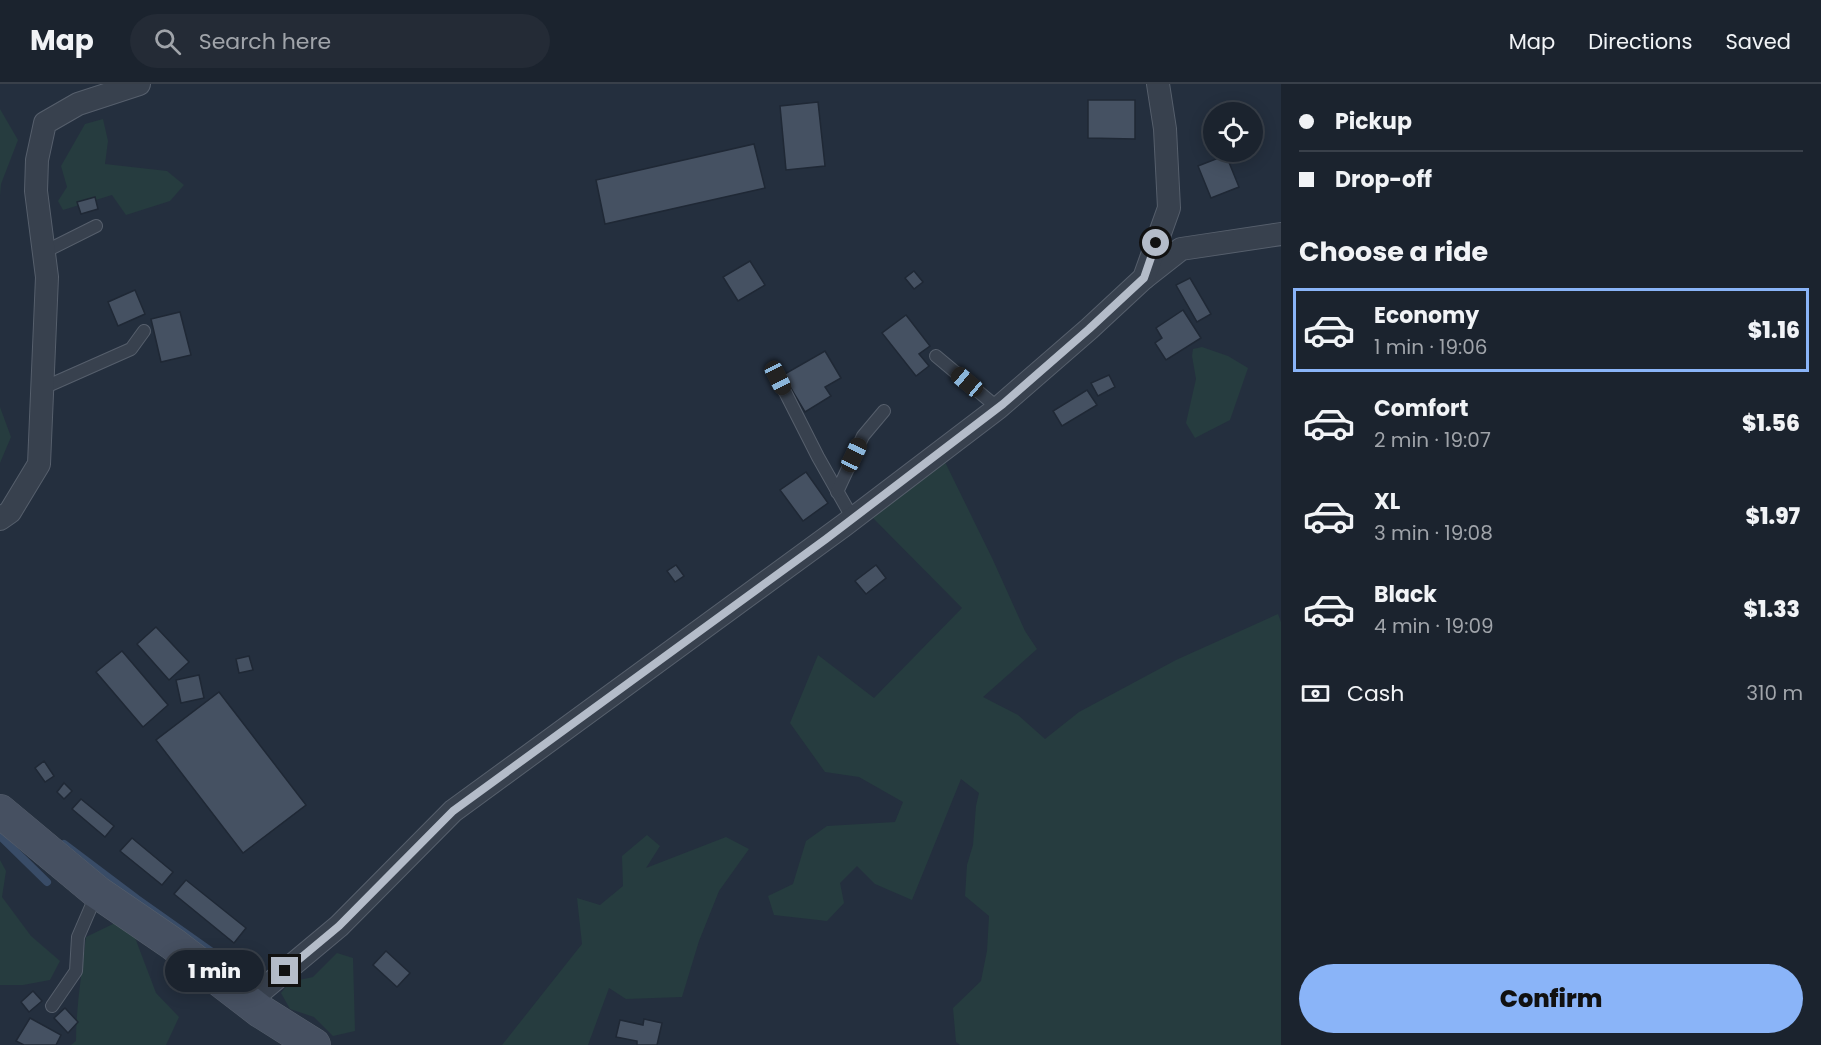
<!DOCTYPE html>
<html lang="en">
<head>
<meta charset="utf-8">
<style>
	:root { --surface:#1b232e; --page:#242b36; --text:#f1f3f6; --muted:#a0a4aa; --line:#39404a; --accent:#8ab4f8 }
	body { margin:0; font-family:Poppins,sans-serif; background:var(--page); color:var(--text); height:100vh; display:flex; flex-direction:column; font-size:22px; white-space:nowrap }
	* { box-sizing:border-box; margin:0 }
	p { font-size:20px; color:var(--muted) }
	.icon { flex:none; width:33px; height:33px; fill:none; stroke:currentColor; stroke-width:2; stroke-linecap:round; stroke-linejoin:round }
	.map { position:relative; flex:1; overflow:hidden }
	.details { display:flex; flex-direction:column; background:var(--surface); width:540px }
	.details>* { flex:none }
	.top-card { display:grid; align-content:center; height:132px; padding:0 18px; background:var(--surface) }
	.buttons { position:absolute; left:1203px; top:18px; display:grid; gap:12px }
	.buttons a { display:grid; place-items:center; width:60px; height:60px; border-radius:50%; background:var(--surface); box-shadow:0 3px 15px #0003,0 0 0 2px var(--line); font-size:30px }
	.end { position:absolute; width:27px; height:27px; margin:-14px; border:8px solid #b4bcc9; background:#111; box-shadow:0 0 0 3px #111 }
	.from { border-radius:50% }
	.bubble { position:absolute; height:42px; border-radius:21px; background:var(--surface); box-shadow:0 3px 15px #0003,0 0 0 2px var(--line); font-size:20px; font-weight:800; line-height:42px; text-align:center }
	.car { position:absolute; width:18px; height:36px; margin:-18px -9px; border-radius:8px; box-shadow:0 0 4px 2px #0007; background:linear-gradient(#222 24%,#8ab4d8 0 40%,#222 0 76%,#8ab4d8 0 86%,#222 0) }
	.top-card b { display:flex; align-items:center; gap:21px; height:57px; font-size:22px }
	.top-card b+b { border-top:2px solid var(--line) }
	.top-card i { width:15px; height:15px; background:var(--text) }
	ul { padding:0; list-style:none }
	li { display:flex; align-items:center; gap:18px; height:84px; margin:0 12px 9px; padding:0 6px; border:3px solid transparent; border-radius:0px }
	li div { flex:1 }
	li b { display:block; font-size:22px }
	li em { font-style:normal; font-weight:800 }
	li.active { border-color:var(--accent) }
	li>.icon { width:54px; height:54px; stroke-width:1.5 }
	h2 { padding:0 18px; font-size:27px; line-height:72px }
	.pay { display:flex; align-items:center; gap:15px; height:66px; padding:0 18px; font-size:22px }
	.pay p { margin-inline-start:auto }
	.button { display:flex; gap:12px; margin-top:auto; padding:12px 18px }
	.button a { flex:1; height:69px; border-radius:36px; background:var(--accent); color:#111; font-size:24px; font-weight:800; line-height:69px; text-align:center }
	header { display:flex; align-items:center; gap:36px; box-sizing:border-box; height:84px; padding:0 30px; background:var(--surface); border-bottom:2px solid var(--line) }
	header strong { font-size:28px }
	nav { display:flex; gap:33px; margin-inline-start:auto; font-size:21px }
	.search { width:420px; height:54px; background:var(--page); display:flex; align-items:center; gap:15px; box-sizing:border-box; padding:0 21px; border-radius:33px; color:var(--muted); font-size:22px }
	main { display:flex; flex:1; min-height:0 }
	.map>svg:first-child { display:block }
	.green { fill:#263c3f }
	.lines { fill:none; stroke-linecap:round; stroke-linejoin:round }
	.stream { stroke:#394c67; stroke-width:8 }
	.building { fill:#455162; stroke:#1f2835; stroke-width:1.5 }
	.lane-casing { stroke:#565f6c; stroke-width:14 }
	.street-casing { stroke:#565f6c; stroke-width:24 }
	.secondary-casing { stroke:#565f6c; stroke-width:34 }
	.lane { stroke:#38414e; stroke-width:12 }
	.street { stroke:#38414e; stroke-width:22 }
	.secondary { stroke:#465061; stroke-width:33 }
	.route { stroke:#b4bcc9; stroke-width:8 }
</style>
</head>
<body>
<header>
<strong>Map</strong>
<div class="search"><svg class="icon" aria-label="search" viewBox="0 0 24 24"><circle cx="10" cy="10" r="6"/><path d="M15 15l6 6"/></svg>Search here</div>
<nav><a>Map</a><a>Directions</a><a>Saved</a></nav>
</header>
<main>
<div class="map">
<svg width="1281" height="961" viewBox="0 0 1281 961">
	<rect width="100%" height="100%" fill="#242f3e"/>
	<g class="green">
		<path d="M0 25 18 56 1 100 0 112Z"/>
		<path d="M103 35 108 57 105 80 167 87 184 101 170 117 126 131 112 111 63 126 58 117 67 103 61 82 85 40Z"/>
		<path d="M1202 263 1228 272 1248 284 1230 336 1195 354 1186 339 1196 295 1192 272 1193 265Z"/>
		<path d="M0 323 11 353 0 379Z"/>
		<path d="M944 376 993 476 1025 547 1037 565 983 613 1018 631 1045 655 1079 628 1176 576 1278 530 1281 538V961H960L956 958 953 924 981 897 987 867 989 832 965 812 967 781 973 761 976 722 979 709 961 695 912 816 875 800 857 782 840 799 844 819 827 837 774 831 768 812 793 800 806 757 827 742 895 738 903 718 859 693 825 688 790 639 818 571 874 614 962 524 871 432Z"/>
		<path d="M647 751 660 762 646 784 726 753 749 765 719 807 699 857 682 913 626 915 609 904 588 961H502L582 860 577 814 600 821 623 802 622 772Z"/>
		<path d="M0 776 6 787 2 813 31 852 60 877 50 896 23 901H0Z"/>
		<path d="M115 839 134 851 156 909 179 933 166 961H71L76 957C76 922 82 888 86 853Z"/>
		<path d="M337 869 353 874 355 947 333 952 314 933 290 925 281 909 290 898 313 893Z"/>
	</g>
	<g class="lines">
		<g class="stream">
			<path d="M0 752 47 798"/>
			<path d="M64 760 137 815 253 897"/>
		</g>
	</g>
	<g class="building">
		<path d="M1088 16H1135V55L1088 54Z"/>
		<path d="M818 18 825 82 786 86 780 22Z"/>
		<path d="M754 60 765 104 605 140 596 96Z"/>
		<path d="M1226 71 1239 103 1211 114 1198 82Z"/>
		<path d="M95 113 98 125 81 130 77 118Z"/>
		<path d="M750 177 765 201 738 217 723 193Z"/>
		<path d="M914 187 923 198 914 205 905 194Z"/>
		<path d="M1190 194 1211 230 1197 238 1176 201Z"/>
		<path d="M135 206 145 230 118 242 108 218Z"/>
		<path d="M1183 226 1201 254 1166 276 1155 259 1162 254 1156 244Z"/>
		<path d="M180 228 191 271 161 278 151 235Z"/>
		<path d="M906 231 930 262 919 270 929 282 916 292 882 249Z"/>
		<path d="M825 267 841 294 825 303 831 312 805 328 783 291Z"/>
		<path d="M1109 291 1115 303 1098 312 1091 299Z"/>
		<path d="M1087 306 1097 321 1062 342 1053 327Z"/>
		<path d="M806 388 828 419 803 437 780 406Z"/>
		<path d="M676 481 684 492 675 498 667 487Z"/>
		<path d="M876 481 886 494 866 510 855 497Z"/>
		<path d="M156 543 189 578 169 596 137 560Z"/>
		<path d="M122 567 168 621 143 643 96 588Z"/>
		<path d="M249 572 253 586 239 589 236 575Z"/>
		<path d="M199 591 204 614 181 619 176 596Z"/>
		<path d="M219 608 306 721 243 769 156 656Z"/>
		<path d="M44 677 54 692 45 698 35 684Z"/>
		<path d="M64 699 72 707 64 715 57 708Z"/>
		<path d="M81 715 114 742 105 753 72 725Z"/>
		<path d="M132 754 173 788 162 801 120 767Z"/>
		<path d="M186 796 246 844 234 859 174 810Z"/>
		<path d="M386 867 410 889 397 903 373 881Z"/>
		<path d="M33 907 42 917 29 928 21 918Z"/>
		<path d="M65 924 78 938 68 949 54 934Z"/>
		<path d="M30 934 61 951 56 961H24L16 957Z"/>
		<path d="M644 935 662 939 657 961H637V957L616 953 620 936 643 941Z"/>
	</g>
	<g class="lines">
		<defs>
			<g id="lane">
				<path d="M44 168 96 142"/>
				<path d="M936 272 998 324"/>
				<path d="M778 294 818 373 853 435"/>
				<path d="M43 304 131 265 144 247"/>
				<path d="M837 408 863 352 884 327"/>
				<path d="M52 922 76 887 78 853 97 809"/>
			</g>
			<g id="street">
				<path d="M1144 194 1181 165 1281 150"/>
				<path d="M0 435 10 428 39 380 47 193 36 107 37 76 45 39 78 20 139 0"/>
				<path d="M248 918 339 842 453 727 843 442 998 324 1089 245 1144 194 1169 124 1165 45 1158 0"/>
			</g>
			<path id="secondary" d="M0 727 97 808 173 860 260 927 314 961"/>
		</defs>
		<use href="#lane" class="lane-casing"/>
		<use href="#street" class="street-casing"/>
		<use href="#secondary" class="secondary-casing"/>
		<use href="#lane" class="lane"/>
		<use href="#street" class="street"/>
		<use href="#secondary" class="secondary"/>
	</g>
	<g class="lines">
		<path class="route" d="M285 887 339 842 453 727 826 455 1003 320 1089 245 1144 194 1156 159"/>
	</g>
</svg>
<div class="buttons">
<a><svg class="icon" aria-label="locate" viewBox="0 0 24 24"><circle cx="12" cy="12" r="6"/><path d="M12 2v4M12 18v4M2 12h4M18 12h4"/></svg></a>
</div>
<i class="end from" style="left:1156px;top:159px"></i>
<i class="end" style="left:285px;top:887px"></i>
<div class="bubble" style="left:165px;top:866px;width:99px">1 min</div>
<i class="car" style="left:778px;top:294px;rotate:153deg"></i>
<i class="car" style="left:967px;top:298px;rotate:310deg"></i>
<i class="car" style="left:854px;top:371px;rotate:25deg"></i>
</div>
<section class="details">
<div class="top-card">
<b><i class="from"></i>Pickup</b>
<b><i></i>Drop-off</b>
</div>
<h2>Choose a ride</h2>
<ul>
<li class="active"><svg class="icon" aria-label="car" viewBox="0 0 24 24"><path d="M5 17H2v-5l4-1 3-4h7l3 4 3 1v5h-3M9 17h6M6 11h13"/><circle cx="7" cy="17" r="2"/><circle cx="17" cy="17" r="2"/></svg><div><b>Economy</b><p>1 min · 19:06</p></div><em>$1.16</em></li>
<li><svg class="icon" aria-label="car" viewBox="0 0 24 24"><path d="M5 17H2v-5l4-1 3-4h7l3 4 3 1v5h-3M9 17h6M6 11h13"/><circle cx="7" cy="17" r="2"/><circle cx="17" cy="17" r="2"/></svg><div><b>Comfort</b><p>2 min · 19:07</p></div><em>$1.56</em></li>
<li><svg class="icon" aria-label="car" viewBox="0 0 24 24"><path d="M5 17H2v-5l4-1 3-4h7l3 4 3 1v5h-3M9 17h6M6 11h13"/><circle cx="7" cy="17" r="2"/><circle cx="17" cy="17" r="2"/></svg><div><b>XL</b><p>3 min · 19:08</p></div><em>$1.97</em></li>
<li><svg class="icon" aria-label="car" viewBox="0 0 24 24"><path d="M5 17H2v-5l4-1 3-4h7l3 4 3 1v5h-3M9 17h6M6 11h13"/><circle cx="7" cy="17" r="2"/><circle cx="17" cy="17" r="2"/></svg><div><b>Black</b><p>4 min · 19:09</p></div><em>$1.33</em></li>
</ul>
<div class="pay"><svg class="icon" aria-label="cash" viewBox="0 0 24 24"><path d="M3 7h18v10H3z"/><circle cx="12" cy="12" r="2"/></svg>Cash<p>310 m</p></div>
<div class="button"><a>Confirm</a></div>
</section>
</main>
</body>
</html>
